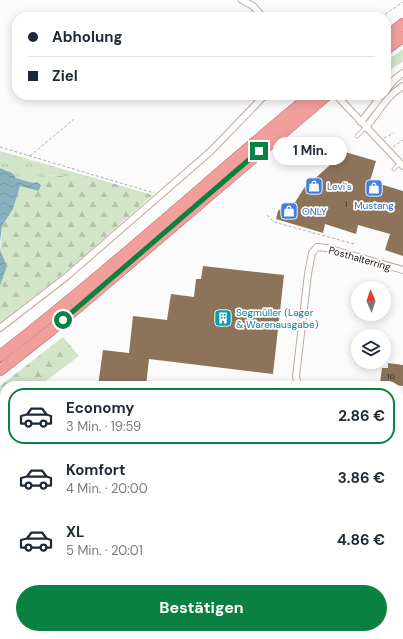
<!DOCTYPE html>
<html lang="de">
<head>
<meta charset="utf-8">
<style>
	:root { --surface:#fff; --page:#f2f2f3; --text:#1f2937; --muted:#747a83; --line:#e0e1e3; --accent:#0b8043 }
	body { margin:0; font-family:"DM Sans",sans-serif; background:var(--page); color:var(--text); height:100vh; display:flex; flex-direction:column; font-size:15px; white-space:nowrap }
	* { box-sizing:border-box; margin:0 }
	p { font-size:13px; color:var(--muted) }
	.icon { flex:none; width:22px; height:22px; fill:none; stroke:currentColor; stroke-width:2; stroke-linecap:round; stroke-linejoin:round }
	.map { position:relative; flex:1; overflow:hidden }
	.sheet { position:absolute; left:0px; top:381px; width:403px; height:258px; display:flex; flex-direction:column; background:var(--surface); border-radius:16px 16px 0 0; box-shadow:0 2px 10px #0003 }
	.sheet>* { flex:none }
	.hud { position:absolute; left:12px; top:12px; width:379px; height:88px; border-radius:16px; box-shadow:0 2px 10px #0003; display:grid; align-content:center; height:88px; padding:0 16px; background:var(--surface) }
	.needle { width:26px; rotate:357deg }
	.controls { position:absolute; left:351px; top:281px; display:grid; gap:8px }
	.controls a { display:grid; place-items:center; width:40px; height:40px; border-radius:50%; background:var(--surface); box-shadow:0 2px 10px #0003; font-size:20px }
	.end { position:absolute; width:18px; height:18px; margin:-9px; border:5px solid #0b8043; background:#fff; box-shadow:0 0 0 2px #fff }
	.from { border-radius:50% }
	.bubble { position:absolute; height:28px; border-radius:14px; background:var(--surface); box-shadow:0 2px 10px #0003; font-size:13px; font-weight:700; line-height:28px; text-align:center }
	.hud b { display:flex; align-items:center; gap:14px; height:38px; font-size:15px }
	.hud b+b { border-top:1px solid var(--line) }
	.hud i { width:10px; height:10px; background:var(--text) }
	ul { padding:7px 0 0; list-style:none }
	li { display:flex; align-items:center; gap:12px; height:56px; margin:0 8px 6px; padding:0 8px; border:2px solid transparent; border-radius:16px }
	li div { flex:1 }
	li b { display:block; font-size:15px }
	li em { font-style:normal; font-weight:700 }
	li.current { border-color:var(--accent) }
	li>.icon { width:36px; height:36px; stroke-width:1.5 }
	.action { display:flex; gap:8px; margin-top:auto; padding:8px 16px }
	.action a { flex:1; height:46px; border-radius:24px; background:var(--accent); color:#fff; font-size:16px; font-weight:700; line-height:46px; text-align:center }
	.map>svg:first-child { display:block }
	.grass { fill:url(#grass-tufts) }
	.forest { fill:url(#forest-firs) }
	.water { fill:url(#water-waves) }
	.building { fill:#8d735a }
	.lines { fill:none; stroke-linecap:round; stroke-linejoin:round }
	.service-casing { stroke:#c3a99f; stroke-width:4.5 }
	.minor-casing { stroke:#c3a99f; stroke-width:8 }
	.motorway-casing { stroke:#a76d6a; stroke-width:12 }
	.path { stroke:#b0adac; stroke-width:1; stroke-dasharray:3 2; stroke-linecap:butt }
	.service { stroke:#fff; stroke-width:3 }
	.minor { stroke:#fff; stroke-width:6 }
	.motorway { stroke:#f29e9b; stroke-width:11 }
	.route { stroke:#0b8043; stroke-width:5 }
	.labels { text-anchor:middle; stroke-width:3.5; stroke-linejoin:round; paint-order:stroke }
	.number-label { font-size:8px; fill:#382b22 }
	.shop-label { font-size:10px; fill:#366cbe; stroke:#fff; text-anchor:start }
	.street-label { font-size:10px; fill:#1c1310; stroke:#fff }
	.culture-label { font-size:10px; fill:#0d838f; stroke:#fff; text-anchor:start }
</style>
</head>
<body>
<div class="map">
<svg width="403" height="639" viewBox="0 0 403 639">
	<defs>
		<pattern id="grass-tufts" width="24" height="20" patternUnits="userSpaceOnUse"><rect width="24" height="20" fill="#d2e5c8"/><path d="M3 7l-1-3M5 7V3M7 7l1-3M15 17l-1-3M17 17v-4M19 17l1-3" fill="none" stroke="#b4c4ab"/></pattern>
		<pattern id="forest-firs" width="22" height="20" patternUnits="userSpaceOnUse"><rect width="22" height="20" fill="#d2e5c8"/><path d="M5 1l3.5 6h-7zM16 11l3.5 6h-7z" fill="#b4c4ab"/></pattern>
		<pattern id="water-waves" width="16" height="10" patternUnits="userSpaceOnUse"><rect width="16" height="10" fill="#87b1be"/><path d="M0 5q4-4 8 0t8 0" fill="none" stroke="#7497a2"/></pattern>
	</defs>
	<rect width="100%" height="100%" fill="#fbfbfb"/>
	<g class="grass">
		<path d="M0 151 98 179H77L64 176 49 175 41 185 37 182 33 183 16 178 12 173 0 168Z"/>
		<path d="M5 441V552H0V444Z"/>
	</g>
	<g class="forest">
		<path d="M403 49V61L393 68 386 75V61Z"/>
		<path d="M49 175 64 176 77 179H98L153 195 69 269 0 323V286L7 266 0 250 2 226 13 209 20 185 39 191 41 185Z"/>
		<path d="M63 337 79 356 39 386H5V412L0 416V386Z"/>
	</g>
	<g class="water">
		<path d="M0 168 12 173 16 178 33 183 37 182 41 185 39 191 20 186 13 209 2 226 0 242Z"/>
		<path d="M0 250 7 266 0 286Z"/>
	</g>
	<g class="building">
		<path d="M345 152 376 161 370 181 403 191V256L385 250 390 234 358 225 356 234 325 224 323 233 276 219 278 211 285 205 294 204 304 188Z"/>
		<path d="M203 266 284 275 273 374 149 359 146 386H98L103 350 129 353 133 316 167 320 171 294 194 297 196 279H201Z"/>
		<path d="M388 363 403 365V386L380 383 382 368H388Z"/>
		<rect x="398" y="441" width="5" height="33"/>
	</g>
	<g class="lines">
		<defs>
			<g id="service">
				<path d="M357 136 366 127"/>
				<path d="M394 169 400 163"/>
				<path d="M284 386 297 382"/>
			</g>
			<g id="minor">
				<path d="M242 0 253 6 263 17"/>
				<path d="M386 90 395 79 403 73"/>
				<path d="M336 95 403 166"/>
				<path d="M361 122 382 95"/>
				<path d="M366 127C380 111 384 98 403 86"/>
				<path d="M0 328 66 277 211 151 265 95"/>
				<path d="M299 386 297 382 296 376 308 274 312 253 317 247 327 248 403 270"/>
				<path d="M398 399 403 400"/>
			</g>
			<g id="motorway">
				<path d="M386 37 403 24"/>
				<path d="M386 49 403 37"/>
				<path d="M0 356C107 273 207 182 311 95"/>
				<path d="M0 370 51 330 327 95"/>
			</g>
		</defs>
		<use href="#service" class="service-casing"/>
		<use href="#minor" class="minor-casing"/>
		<use href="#motorway" class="motorway-casing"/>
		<g class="path">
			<path d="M381 17 403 2"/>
			<path d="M384 138 394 133"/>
			<path d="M0 147 154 193"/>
			<path d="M393 147 403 140"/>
			<path d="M30 156 74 119"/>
			<path d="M267 215 274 222 354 244"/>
			<path d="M398 523 403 522"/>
			<path d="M0 558 5 557"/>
		</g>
		<use href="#service" class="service"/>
		<use href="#minor" class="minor"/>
		<use href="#motorway" class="motorway"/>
	</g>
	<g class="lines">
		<path class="route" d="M63 320 259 151"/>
	</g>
	<defs>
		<symbol id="shop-square" viewBox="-11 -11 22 22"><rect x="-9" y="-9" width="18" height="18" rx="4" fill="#3f7fe0" stroke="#fff"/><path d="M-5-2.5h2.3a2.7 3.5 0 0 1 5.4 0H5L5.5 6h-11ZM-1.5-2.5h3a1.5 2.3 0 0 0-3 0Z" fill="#fff"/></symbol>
		<symbol id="building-square" viewBox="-11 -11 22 22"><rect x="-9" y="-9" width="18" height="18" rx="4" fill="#0f9aa8" stroke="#fff"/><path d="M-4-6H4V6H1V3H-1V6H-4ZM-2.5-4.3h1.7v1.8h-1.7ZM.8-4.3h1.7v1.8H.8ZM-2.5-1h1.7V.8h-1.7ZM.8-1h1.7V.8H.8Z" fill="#fff"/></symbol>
	</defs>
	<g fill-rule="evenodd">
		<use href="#shop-square" x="304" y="176" width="20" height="20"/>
		<use href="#shop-square" x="364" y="178" width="20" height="20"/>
		<use href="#shop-square" x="279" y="201" width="20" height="20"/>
		<use href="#building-square" x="213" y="308" width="20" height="20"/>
	</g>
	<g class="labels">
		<g class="number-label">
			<text x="346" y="207">1</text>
			<text x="391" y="379">10</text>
		</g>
		<g class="shop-label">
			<text x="327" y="190">Levi's</text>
			<text x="374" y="209" text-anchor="middle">Mustang</text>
			<text x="302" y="215">ONLY</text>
		</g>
		<g class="street-label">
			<text transform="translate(360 258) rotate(16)" y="4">Posthalterring</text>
		</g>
		<g class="culture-label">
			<text x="236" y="316">Segmüller (Lager<tspan x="236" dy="12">&amp; Warenausgabe)</tspan></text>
		</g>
	</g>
</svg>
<div class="controls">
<a><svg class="needle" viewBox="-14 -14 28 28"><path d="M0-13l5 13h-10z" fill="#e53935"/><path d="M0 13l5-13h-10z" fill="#747a83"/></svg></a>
<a><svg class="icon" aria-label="layers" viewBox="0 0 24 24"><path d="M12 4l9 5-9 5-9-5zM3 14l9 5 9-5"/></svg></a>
</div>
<i class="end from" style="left:63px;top:320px"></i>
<i class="end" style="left:259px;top:151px"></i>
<div class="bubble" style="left:273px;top:137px;width:74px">1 Min.</div>
<div class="hud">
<b><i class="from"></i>Abholung</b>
<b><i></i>Ziel</b>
</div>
<section class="sheet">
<ul>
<li class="current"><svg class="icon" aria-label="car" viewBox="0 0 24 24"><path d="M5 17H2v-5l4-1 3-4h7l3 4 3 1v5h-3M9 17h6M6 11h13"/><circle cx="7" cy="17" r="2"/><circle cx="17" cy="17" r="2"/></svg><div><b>Economy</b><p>3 Min. · 19:59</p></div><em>2.86 €</em></li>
<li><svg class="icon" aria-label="car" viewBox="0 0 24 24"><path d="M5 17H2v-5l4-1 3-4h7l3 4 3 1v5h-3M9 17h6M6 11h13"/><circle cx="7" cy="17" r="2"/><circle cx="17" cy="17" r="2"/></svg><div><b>Komfort</b><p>4 Min. · 20:00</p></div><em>3.86 €</em></li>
<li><svg class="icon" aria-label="car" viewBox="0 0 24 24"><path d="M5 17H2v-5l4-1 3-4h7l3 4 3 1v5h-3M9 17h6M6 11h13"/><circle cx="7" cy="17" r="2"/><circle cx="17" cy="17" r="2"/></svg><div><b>XL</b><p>5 Min. · 20:01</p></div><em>4.86 €</em></li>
</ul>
<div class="action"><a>Bestätigen</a></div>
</section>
</div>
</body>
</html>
